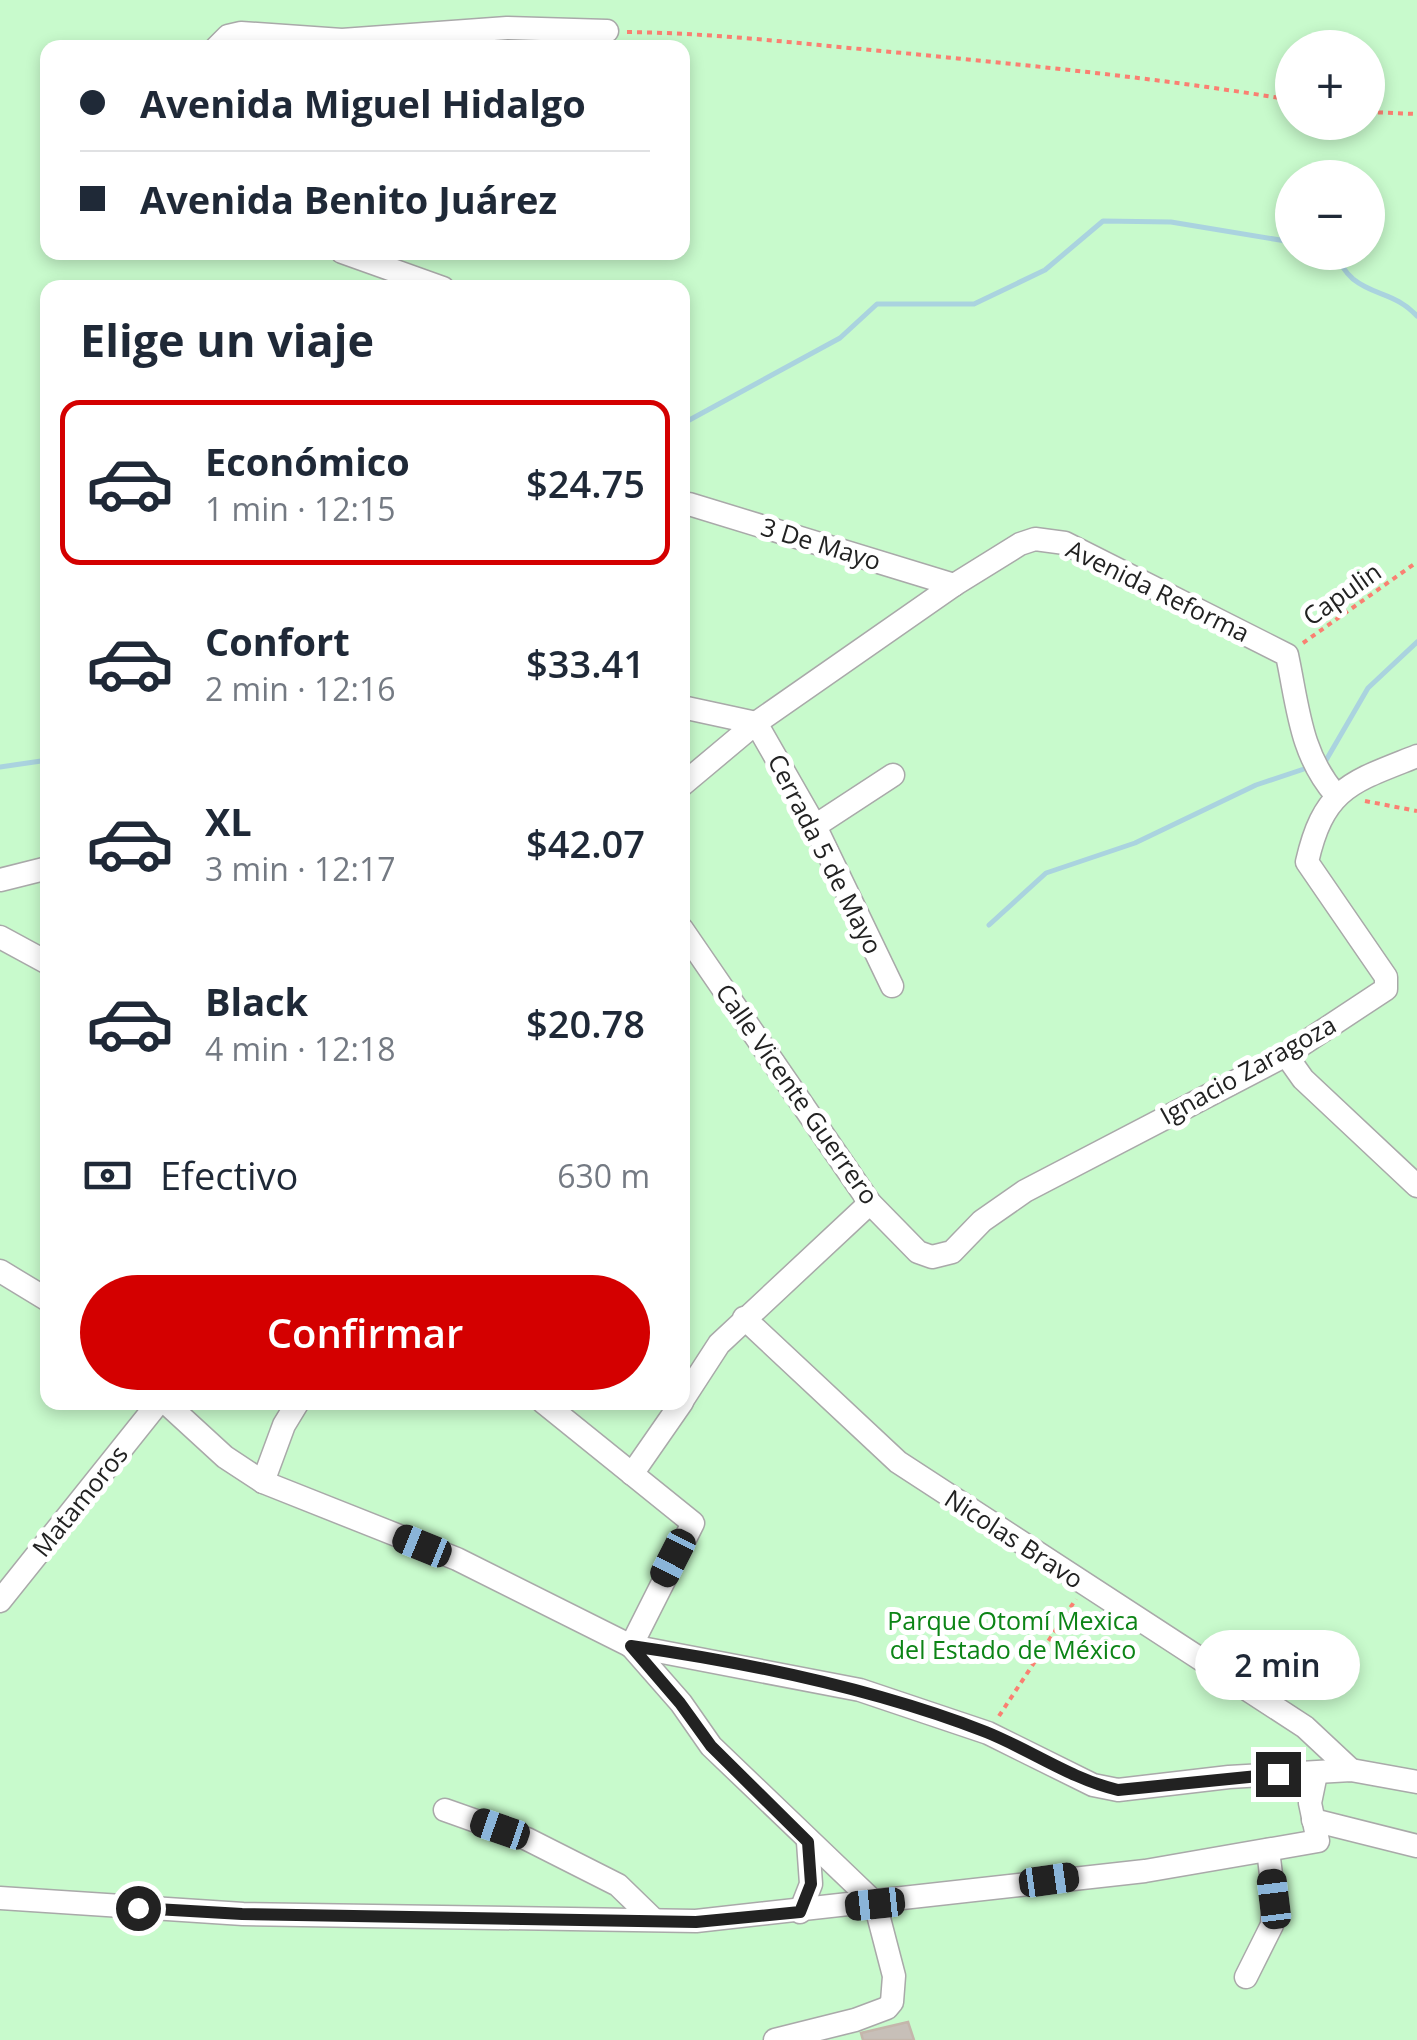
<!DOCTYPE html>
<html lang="es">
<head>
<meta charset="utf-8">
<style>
	:root { --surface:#fff; --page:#f2f2f3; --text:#1f2937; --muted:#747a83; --line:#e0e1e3; --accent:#d40000 }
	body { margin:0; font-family:"Open Sans",sans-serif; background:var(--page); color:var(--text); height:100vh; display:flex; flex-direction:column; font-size:38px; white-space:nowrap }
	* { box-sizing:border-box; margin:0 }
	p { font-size:32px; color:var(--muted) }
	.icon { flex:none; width:55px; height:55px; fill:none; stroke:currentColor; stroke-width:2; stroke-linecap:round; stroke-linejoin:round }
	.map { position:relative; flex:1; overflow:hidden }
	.drawer { position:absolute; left:40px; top:280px; width:650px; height:1130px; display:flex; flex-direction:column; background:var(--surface); border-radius:20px; box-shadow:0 5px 15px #0003 }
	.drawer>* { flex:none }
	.banner { position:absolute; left:40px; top:40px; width:650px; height:220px; border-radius:20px; box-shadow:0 5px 15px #0003; display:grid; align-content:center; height:220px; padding:0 40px; background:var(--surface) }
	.controls { position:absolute; left:1275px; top:30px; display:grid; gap:20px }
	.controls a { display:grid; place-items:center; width:110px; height:110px; border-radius:50%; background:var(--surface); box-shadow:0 5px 15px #0003; font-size:50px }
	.end { position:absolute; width:45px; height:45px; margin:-22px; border:12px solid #222; background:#fff; box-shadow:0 0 0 5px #fff }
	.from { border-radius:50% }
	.bubble { position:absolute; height:70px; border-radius:35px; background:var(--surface); box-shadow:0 5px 15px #0003; font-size:32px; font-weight:600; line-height:70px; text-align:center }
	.car { position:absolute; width:30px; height:60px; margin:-30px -15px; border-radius:12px; box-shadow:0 0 8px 2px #0007; background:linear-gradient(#222 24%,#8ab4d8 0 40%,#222 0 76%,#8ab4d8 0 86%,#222 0) }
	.banner b { display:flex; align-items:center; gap:35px; height:95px; font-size:38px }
	.banner b+b { border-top:2px solid var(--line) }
	.banner i { width:25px; height:25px; background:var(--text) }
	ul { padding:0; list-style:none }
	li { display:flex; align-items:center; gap:30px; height:165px; margin:0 20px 15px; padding:0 20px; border:5px solid transparent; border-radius:20px }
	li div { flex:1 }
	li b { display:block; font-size:38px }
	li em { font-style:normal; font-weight:600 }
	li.active { border-color:var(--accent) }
	li>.icon { width:90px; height:90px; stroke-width:1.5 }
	h2 { padding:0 40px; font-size:45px; line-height:120px }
	.pay { display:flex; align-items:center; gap:25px; height:110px; padding:0 40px; font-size:38px }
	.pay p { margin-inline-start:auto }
	.cta { display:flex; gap:20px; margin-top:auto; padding:20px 40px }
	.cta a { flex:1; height:115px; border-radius:60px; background:var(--accent); color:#fff; font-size:40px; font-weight:600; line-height:115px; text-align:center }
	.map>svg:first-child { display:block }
	.park { fill:#c8facc; fill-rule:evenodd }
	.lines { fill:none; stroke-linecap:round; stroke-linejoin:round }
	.stream { stroke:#aad3df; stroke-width:5 }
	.building { fill:#c7bfb8; stroke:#c4b6ab; stroke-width:2.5 }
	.minor-casing { stroke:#a9a9a9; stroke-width:25 }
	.path { stroke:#fa8072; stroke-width:4; stroke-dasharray:5 5; stroke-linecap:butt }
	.minor { stroke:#fff; stroke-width:22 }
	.route { stroke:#222; stroke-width:12 }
	.labels { text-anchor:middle; stroke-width:10; stroke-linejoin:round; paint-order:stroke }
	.street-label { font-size:25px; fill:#222; stroke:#fff }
	.park-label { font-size:25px; fill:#0c8416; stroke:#fff }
</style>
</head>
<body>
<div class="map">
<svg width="1417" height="2040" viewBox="0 0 1417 2040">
	<rect width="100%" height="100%" fill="#f2efe9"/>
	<path class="park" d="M0 0H1417V2040H0ZM48 48H682V252H48ZM1292 48H1368V122H1292ZM1292 178H1368V252H1292ZM48 288H682V1402H48Z"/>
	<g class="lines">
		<g class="stream">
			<path d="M1323 252C1344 260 1339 267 1353 279 1374 296 1396 293 1417 316"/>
			<path d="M682 424 840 338 877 304H974L1045 270 1103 221 1171 222 1292 242"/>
			<path d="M1325 762 1368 688 1417 642"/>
			<path d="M0 767 48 760"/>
			<path d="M989 925 1046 873 1135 843 1256 785 1310 767"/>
		</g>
	</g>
	<path class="building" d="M908 2022 914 2040H863L861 2033Z"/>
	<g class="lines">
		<defs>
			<g id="minor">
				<path d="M216 48 228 36 241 33 342 40 507 28 607 31"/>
				<path d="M342 252 443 288"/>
				<path d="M689 504 954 585"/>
				<path d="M682 707 756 723 815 826 892 986"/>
				<path d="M682 785 756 723 954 585 1020 544 1035 539 1065 543 1287 655C1298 706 1300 754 1336 795"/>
				<path d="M815 826 893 775"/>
				<path d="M0 880 48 868"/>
				<path d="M682 929 870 1203 918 1252 932 1257 952 1252 982 1221 1025 1191 1286 1055 1386 989V977L1307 862C1324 787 1352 782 1417 756"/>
				<path d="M0 937 48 963"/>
				<path d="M1286 1055 1303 1079 1417 1186"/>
				<path d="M0 1271 48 1300"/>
				<path d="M744 1318 898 1462 1305 1727 1351 1770"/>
				<path d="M682 1401 719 1344 870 1203"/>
				<path d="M165 1402 225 1457 263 1482 457 1559 631 1646 860 1690 988 1733 1093 1785 1118 1790 1229 1777 1351 1770 1417 1782"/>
				<path d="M543 1402 693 1523 631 1646"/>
				<path d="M632 1474 682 1402"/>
				<path d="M263 1482 284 1425 298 1402"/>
				<path d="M0 1601 159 1402"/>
				<path d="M631 1646 681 1703 711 1746 875 1903 894 1976 892 2002 887 2008 855 2020 775 2040"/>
				<path d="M445 1810 527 1839 618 1885 652 1918"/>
				<path d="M1313 1820 1417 1846"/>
				<path d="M0 1898 243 1914 696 1921 1145 1871 1318 1841 1310 1803 1316 1774"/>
				<path d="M800 1912 811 1884 808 1842"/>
				<path d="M1246 1977 1272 1925 1274 1899 1268 1850"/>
			</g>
		</defs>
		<use href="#minor" class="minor-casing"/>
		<g class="path">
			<path d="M627 32C716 33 804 44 892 52 1026 65 1160 78 1292 100"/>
			<path d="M1368 112 1417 114"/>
			<path d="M1303 643 1417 562"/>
			<path d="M1365 801 1417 811"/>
			<path d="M999 1716 1076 1599"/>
		</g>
		<use href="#minor" class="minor"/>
	</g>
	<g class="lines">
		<path class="route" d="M138 1908 242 1914 696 1922 800 1912 811 1884 808 1842 711 1746 680 1703 631 1646C750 1663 873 1688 986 1732 1031 1750 1071 1779 1118 1790L1278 1774"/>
	</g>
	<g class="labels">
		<g class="street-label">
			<text transform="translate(821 544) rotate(17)" y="9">3 De Mayo</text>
			<text transform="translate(1158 591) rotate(26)" y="9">Avenida Reforma</text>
			<text transform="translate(1342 594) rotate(-35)" y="9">Capulin</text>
			<text transform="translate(825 854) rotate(63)" y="9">Cerrada 5 de Mayo</text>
			<text transform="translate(1248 1070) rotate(-29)" y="9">Ignacio Zaragoza</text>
			<text transform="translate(797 1094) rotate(55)" y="9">Calle Vicente Guerrero</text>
			<text transform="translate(80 1501) rotate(-51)" y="9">Matamoros</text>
			<text transform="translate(1014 1539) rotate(33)" y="9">Nicolas Bravo</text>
		</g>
		<g class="park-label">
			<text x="1013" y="1630">Parque Otomí Mexica<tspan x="1013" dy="29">del Estado de México</tspan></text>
		</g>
	</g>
</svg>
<div class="controls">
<a>+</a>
<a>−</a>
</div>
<i class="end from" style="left:138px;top:1908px"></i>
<i class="end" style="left:1278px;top:1774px"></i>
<div class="bubble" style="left:1195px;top:1630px;width:165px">2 min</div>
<i class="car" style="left:422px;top:1546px;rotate:292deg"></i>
<i class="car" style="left:673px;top:1558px;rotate:207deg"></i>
<i class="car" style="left:500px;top:1829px;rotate:289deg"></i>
<i class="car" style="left:1049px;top:1880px;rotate:82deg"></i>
<i class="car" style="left:1274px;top:1899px;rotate:353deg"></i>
<i class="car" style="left:875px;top:1904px;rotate:264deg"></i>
<div class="banner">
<b><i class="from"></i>Avenida Miguel Hidalgo</b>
<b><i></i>Avenida Benito Juárez</b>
</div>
<section class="drawer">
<h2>Elige un viaje</h2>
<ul>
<li class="active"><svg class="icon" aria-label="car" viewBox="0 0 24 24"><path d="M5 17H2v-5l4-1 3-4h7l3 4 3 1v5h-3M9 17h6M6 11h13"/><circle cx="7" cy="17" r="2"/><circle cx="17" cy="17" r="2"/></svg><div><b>Económico</b><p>1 min · 12:15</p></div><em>$24.75</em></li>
<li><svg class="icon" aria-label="car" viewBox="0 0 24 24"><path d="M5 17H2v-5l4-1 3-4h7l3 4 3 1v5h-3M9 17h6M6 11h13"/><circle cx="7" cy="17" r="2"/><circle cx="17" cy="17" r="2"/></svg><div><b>Confort</b><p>2 min · 12:16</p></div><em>$33.41</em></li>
<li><svg class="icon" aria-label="car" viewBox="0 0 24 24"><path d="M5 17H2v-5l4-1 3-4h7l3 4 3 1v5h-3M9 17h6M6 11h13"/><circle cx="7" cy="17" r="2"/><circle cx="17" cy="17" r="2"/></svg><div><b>XL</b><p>3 min · 12:17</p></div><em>$42.07</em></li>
<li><svg class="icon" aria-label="car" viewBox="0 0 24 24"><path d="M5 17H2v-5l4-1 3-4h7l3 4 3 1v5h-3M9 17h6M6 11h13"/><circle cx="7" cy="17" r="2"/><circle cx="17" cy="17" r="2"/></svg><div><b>Black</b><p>4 min · 12:18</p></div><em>$20.78</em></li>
</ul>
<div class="pay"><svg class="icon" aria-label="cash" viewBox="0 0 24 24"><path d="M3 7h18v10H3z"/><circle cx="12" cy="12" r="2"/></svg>Efectivo<p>630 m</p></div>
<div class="cta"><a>Confirmar</a></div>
</section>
</div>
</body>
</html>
